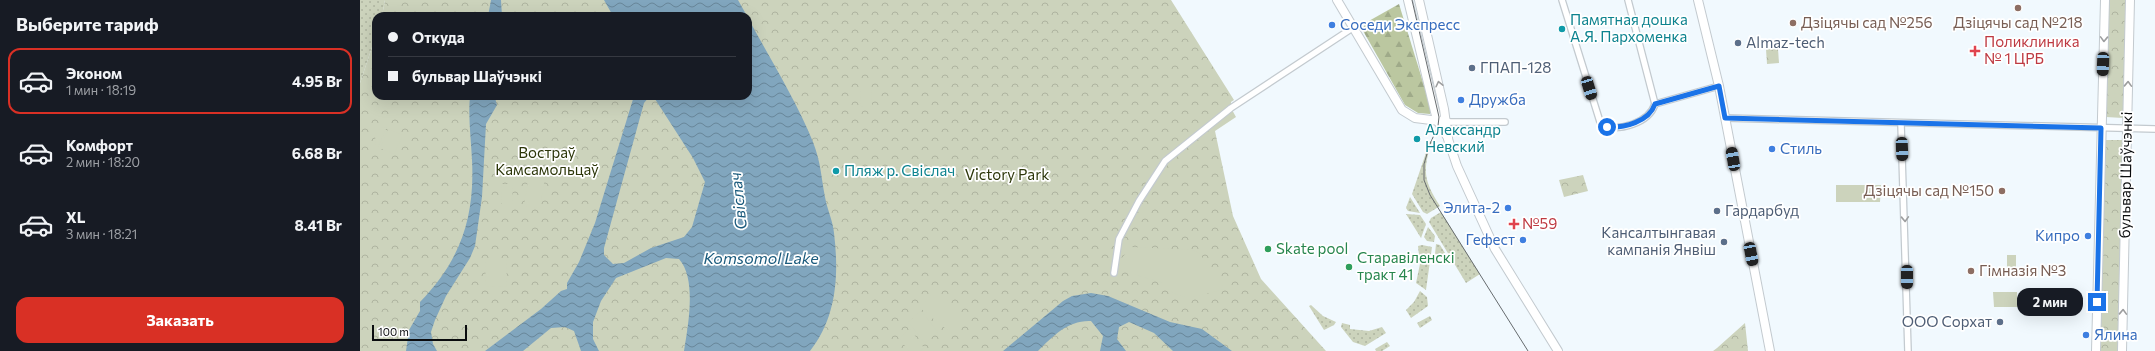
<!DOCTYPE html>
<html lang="ru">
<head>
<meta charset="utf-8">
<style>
	:root { --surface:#171b24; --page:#20242c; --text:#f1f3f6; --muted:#9ea1a6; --line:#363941; --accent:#d93025 }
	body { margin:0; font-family:Commissioner,sans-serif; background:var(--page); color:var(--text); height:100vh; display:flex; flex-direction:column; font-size:15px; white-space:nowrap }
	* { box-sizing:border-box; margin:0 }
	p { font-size:13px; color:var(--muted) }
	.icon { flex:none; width:22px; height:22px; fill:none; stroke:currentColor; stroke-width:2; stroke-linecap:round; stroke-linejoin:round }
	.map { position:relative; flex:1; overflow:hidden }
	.sheet { display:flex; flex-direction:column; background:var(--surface); width:360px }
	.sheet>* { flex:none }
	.hud { position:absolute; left:12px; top:12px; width:380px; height:88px; border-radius:12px; box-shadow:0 4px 16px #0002; display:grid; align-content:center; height:88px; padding:0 16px; background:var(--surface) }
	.scale { position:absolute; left:12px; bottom:10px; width:95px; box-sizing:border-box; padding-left:4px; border:2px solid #0a0c0e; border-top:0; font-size:11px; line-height:14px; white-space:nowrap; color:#0a0c0e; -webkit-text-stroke:3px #fff; paint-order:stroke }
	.end { position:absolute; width:18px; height:18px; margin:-9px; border:5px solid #1a73e8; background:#fff; box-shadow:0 0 0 2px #fff }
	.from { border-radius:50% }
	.bubble { position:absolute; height:28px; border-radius:12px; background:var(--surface); box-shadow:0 4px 16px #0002; font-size:13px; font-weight:700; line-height:28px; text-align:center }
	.car { position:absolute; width:12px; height:24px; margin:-12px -6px; border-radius:5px; box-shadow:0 0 3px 1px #0007; background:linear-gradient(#222 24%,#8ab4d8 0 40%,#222 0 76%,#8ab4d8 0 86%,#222 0) }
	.hud b { display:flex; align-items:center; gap:14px; height:38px; font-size:15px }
	.hud b+b { border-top:1px solid var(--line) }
	.hud i { width:10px; height:10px; background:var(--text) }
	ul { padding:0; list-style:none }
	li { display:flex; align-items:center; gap:12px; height:66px; margin:0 8px 6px; padding:0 8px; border:2px solid transparent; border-radius:12px }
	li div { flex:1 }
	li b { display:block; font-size:15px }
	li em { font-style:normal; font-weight:700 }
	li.selected { border-color:var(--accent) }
	li>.icon { width:36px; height:36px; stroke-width:1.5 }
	h2 { padding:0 16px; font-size:18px; line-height:48px }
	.action { display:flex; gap:8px; margin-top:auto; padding:8px 16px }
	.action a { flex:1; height:46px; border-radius:12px; background:var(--accent); color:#fff; font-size:16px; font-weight:700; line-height:46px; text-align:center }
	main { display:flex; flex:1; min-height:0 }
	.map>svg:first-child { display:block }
	.grass { fill:url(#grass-dots) }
	.forest { fill:url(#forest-firs) }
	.park { fill:url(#park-crowns) }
	.pitch { fill:#ccd3bc }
	.water { fill:url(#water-waves); fill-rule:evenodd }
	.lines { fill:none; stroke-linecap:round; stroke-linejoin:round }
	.street-casing { stroke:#c3cacf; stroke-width:8 }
	.secondary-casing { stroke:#c3cacf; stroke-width:10 }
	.street { stroke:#fff; stroke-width:5.5 }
	.secondary { stroke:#fff; stroke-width:8 }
	.tram { stroke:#666b6e; stroke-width:1 }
	.oneway { stroke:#9d9e9f }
	.route { stroke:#1a73e8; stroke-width:5 }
	.education-dot { fill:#8d6e63; stroke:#fff; stroke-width:1.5 }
	.shop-dot { fill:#3f7fe0; stroke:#fff; stroke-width:1.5 }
	.culture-dot { fill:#0f9aa8; stroke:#fff; stroke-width:1.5 }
	.service-dot { fill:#5c6f8a; stroke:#fff; stroke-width:1.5 }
	.health-dot { fill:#e0444e; stroke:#fff; stroke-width:1.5 }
	.leisure-dot { fill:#2e9e5b; stroke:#fff; stroke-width:1.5 }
	.labels { text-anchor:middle; stroke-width:3.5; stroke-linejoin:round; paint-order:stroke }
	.culture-label { font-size:15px; fill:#0d838f; stroke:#fff; text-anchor:start }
	.education-label { font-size:15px; fill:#785e54; stroke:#fff; text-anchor:start }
	.shop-label { font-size:15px; fill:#366cbe; stroke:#fff; text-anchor:start }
	.health-label { font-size:15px; fill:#be3a42; stroke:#fff; text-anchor:start }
	.service-label { font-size:15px; fill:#4e5e75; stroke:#fff; text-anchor:start }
	.park-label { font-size:15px; fill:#2c3609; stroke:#fff }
	.street-label { font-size:15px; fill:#0a0c0e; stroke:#fff }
	.leisure-label { font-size:15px; fill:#27864d; stroke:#fff; text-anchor:start }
	.water-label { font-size:16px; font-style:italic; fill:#1b5b7d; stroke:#fff }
</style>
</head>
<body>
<main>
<section class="sheet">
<h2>Выберите тариф</h2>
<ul>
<li class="selected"><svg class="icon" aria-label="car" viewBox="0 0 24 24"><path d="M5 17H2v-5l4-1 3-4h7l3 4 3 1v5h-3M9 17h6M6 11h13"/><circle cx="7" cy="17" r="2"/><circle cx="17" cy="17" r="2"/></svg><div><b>Эконом</b><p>1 мин · 18:19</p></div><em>4.95 Br</em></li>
<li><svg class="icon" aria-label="car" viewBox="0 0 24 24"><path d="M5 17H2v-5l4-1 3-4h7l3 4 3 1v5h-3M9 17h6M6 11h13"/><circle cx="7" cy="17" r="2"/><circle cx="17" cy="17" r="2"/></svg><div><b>Комфорт</b><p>2 мин · 18:20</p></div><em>6.68 Br</em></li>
<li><svg class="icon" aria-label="car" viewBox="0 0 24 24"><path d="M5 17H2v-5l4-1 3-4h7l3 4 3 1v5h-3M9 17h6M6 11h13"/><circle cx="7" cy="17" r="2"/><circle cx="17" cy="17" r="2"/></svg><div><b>XL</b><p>3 мин · 18:21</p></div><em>8.41 Br</em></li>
</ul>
<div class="action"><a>Заказать</a></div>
</section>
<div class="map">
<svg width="1795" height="351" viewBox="0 0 1795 351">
	<defs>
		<pattern id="grass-dots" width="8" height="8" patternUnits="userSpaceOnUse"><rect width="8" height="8" fill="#ccd3bc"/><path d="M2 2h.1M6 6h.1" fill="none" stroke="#aeb4a0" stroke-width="1.8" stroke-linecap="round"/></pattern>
		<pattern id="forest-firs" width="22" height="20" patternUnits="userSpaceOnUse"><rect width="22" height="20" fill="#bbc7a0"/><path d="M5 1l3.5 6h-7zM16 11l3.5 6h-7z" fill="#9faa89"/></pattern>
		<pattern id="park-crowns" width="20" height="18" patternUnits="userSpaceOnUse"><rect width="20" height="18" fill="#ccd3bc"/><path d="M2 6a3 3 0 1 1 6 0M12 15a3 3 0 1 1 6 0" fill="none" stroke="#aeb4a0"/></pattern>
		<pattern id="water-waves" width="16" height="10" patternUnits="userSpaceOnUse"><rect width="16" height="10" fill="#81a6be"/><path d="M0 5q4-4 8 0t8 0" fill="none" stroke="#688699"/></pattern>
	</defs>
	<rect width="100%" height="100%" fill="#f1f9fe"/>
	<g class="grass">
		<path d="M0 0H25L22 16H16V35L0 83Z"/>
		<path d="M1070 141 1072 142C1062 170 1064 181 1080 206L1067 214 1063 212 1052 194Z"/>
		<path d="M1050 197 1060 213 1048 211 1046 208Z"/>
		<path d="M1081 212 1120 274 1106 283 1069 222 1071 218Z"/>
		<path d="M1046 214 1060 215 1066 224 1061 238Z"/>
		<path d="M1068 227 1075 236 1074 242 1067 241 1064 237Z"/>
		<path d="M1076 244 1080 245 1085 253 1077 258 1075 254Z"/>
		<path d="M1062 245 1072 247 1066 290 1056 283 1060 264 1058 246Z"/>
		<path d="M1060 291 1067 297 1068 306 1051 318 1046 310 1054 302Z"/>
		<path d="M951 305 963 316 976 322 974 325 964 330 949 306Z"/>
		<path d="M1070 316 1072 320 1060 328 1057 323Z"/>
		<path d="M982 323 990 325V329L1009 331 1022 327 1026 333 1005 346 993 342 981 327Z"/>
		<path d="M1027 342 1030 346 1022 351H1016L1015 349Z"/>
	</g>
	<path class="forest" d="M1039 4 1070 105V114L1058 113 1045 105 1002 29 1007 22Z"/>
	<g class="park">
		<path d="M25 0H811L874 100 871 102V108L876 117 855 131 873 216 901 279 966 351H0V83L16 35V96H388V16H22Z"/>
		<path d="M1749 0H1766L1763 118 1746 117Z"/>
		<path d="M1406 49H1418L1419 63 1407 64Z"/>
		<path d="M1746 140H1763L1758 351H1740Z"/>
		<path d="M1223 175 1228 191 1204 197 1199 180Z"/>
		<path d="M1385 323 1388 351H1353L1357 348Z"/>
	</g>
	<g class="pitch">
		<path d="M500 89H511L512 106 501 107Z"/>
		<path d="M27 127 18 147H16L15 135 20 128Z"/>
		<path d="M28 129 43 135 34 154 20 148Z"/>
		<path d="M169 174 185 177 180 208 164 206Z"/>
		<path d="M141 184H152L153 204H142Z"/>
		<path d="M1476 185H1521L1520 202H1476Z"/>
		<path d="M771 247 832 250 839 253 865 289C843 294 818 306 804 283L776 275 761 259Z"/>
		<rect x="1647" y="255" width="9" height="17"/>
		<path d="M125 258H146L147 286 126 287Z"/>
		<path d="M575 290 606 316 591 333 560 308Z"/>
		<path d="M1633 292H1657L1658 307H1634Z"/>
		<path d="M561 311 578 332 565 343 548 322Z"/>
		<path d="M550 329 564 348 560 351H549L539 338Z"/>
	</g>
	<g class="water">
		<path d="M131 0H141L142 16H128Z"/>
		<path d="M244 0H378L387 16H253Z"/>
		<path d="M388 18C409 57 436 100 453 142 461 163 461 176 465 197 467 209 473 221 474 233 479 274 477 317 450 351H324C328 326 337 279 319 259L306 258 256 278 241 301 233 322V339L239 351H221L214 331 205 327 191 328 163 351H125L181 309 201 291 207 289V283L219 262 235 223 274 96H388ZM289 97 295 99 333 158 345 182 332 227 324 237 291 248 264 263 253 264 244 255V248L284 103Z"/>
		<path d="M110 96H131L135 98 137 105 126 124 122 197 115 246 110 258 86 296 75 320 71 332 73 344 77 351H46L49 330 60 311V302C100 261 115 218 112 160 111 138 108 118 110 96Z"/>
		<path d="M731 293 748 296 810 322 842 329 872 351H813L794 333 769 322 759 327 757 339 766 351H740L743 336 731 321C708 320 693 336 678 351H643L703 301 712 296Z"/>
	</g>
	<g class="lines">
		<defs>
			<g id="street">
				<path d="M1202 0 1241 125C1259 132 1289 123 1295 104"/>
				<path d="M1268 0 1295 104"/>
				<path d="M1295 104 1359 86"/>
				<path d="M1365 118 1795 129"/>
				<path d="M1087 122H1145"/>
				<path d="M1541 124 1548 351"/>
				<path d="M754 273 759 239 779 201 805 161 871 108 994 27"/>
			</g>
			<g id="secondary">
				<path d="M977 0 1042 110 1055 118 1087 122"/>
				<path d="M1048 0 1077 120 1088 138"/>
				<path d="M1059 0 1084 109 1088 139 1097 166 1135 249 1198 351"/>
				<path d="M1338 0 1359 86 1410 351"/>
				<path d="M1736 351 1745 0"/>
				<path d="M1762 351 1770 0"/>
			</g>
		</defs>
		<use href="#street" class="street-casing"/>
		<use href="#secondary" class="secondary-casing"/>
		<use href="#street" class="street"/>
		<use href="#secondary" class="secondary"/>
		<path class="tram" d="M1052 0 1079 117 1078 126 1070 144 1064 164V180L1070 195 1168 351"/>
	</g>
	<defs><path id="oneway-chevron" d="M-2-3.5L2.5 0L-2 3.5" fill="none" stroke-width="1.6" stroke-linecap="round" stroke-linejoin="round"/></defs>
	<g class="oneway">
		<use href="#oneway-chevron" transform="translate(1744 39) rotate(92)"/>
		<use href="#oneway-chevron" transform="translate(1079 84) rotate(-103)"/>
		<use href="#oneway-chevron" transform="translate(1768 84) rotate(-88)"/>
		<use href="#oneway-chevron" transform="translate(1545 219) rotate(88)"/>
		<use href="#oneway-chevron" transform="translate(1763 312) rotate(-88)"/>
	</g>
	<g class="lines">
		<path class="route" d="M1247 127C1264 128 1289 122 1295 104L1359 86 1365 118 1741 128 1737 302"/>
	</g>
	<g class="education-dot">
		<circle cx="1658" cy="8" r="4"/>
		<circle cx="1433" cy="23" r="4"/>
		<circle cx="1642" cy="191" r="4"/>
		<circle cx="1611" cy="271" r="4"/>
	</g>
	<g class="shop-dot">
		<circle cx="972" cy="25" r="4"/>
		<circle cx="1101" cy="100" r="4"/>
		<circle cx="1412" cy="149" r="4"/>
		<circle cx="1148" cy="208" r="4"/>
		<circle cx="1728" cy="236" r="4"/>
		<circle cx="1163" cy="240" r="4"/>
		<circle cx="1726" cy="335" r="4"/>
	</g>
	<g class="culture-dot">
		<circle cx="1202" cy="29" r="4"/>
		<circle cx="1057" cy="139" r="4"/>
		<circle cx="476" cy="171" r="4"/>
	</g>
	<g class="service-dot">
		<circle cx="1378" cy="43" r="4"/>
		<circle cx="1112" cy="68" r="4"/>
		<circle cx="1357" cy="211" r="4"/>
		<circle cx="1364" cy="242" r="4"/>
		<circle cx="1640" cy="322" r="4"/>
	</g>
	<g class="health-dot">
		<path d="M1613 45h4v4h4v4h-4v4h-4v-4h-4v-4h4z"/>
		<path d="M1152 218h4v4h4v4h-4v4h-4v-4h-4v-4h4z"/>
	</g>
	<g class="leisure-dot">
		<circle cx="908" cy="249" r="4"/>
		<circle cx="989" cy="267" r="4"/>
	</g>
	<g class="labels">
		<g class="culture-label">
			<text x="1210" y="25">Памятная дошка<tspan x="1210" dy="17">А.Я. Пархоменка</tspan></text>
			<text x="1065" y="135">Александр<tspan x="1065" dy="17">Невский</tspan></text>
			<text x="484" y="176">Пляж р. Свіслач</text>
		</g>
		<g class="education-label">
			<text x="1441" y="28">Дзіцячы сад №256</text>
			<text x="1658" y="28" text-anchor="middle">Дзіцячы сад №218</text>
			<text x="1634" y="196" text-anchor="end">Дзіцячы сад №150</text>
			<text x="1619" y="276">Гімназія №3</text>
		</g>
		<g class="shop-label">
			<text x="980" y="30">Соседи Экспресс</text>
			<text x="1109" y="105">Дружба</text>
			<text x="1420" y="154">Стиль</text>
			<text x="1140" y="213" text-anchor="end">Элита-2</text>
			<text x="1720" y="241" text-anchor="end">Кипро</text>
			<text x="1155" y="245" text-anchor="end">Гефест</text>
			<text x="1734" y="340">Ялина</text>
		</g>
		<g class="health-label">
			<text x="1624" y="47">Поликлиника<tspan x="1624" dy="17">№ 1 ЦРБ</tspan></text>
			<text x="1162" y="229">№59</text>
		</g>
		<g class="service-label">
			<text x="1386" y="48">Almaz-tech</text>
			<text x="1120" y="73">ГПАП-128</text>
			<text x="1365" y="216">Гардарбуд</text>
			<text x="1356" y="238" text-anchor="end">Кансалтынгавая<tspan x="1356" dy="17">кампанія Янвіш</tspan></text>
			<text x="1632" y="327" text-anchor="end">ООО Сорхат</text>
		</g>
		<g class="park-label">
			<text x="187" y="158">Востраў<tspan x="187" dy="17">Камсамольцаў</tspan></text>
			<text x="647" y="180">Victory Park</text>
		</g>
		<g class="street-label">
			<text transform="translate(1766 175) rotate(-89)" y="5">бульвар Шаўчэнкі</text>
		</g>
		<g class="leisure-label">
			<text x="916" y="254">Skate pool</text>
			<text x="997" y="263">Старавіленскі<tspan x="997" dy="17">тракт 41</tspan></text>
		</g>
		<g class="water-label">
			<text transform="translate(378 201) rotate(-96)" y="6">Свіслач</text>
			<text x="401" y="264">Komsomol Lake</text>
		</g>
	</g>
</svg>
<div class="scale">100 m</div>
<i class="end from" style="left:1247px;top:127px"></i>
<i class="end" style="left:1737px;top:302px"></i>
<div class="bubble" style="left:1657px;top:288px;width:66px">2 мин</div>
<i class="car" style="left:1743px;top:64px;rotate:182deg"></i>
<i class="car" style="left:1229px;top:88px;rotate:163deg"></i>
<i class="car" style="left:1542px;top:149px;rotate:178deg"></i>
<i class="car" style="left:1373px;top:159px;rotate:350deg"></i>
<i class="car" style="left:1391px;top:254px;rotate:169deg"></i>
<i class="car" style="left:1547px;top:277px;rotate:180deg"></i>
<div class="hud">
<b><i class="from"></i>Откуда</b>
<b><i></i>бульвар Шаўчэнкі</b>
</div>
</div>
</main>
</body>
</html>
